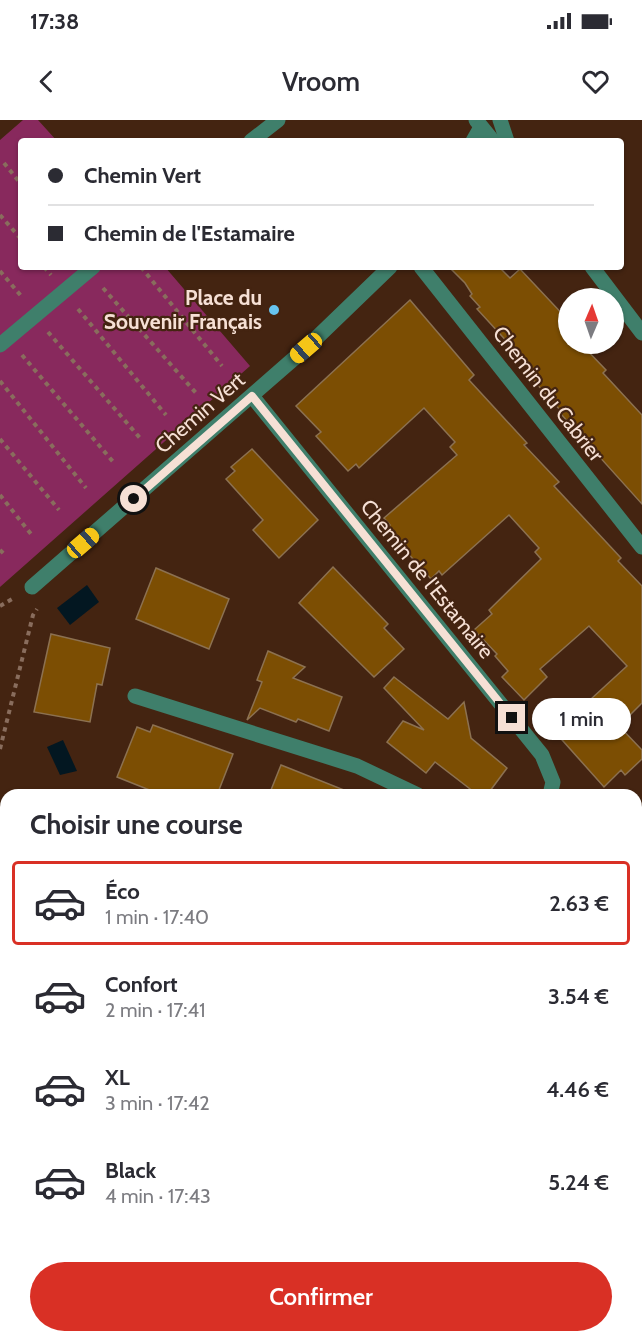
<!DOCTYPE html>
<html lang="fr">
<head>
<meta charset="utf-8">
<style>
	:root { --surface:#fff; --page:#f2f2f3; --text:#2b2b33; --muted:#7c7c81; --line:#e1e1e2; --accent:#d93025 }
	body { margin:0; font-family:Cabin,sans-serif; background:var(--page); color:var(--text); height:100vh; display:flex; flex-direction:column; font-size:22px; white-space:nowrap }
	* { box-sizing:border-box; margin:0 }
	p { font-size:20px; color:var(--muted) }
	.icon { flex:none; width:33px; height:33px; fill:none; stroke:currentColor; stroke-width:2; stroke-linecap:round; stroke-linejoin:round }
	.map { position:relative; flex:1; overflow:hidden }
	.panel { position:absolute; left:0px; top:669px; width:642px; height:554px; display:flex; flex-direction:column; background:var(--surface); border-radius:18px 18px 0 0; box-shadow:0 2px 4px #0004 }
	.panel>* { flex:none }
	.hud { position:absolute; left:18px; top:18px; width:606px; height:132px; border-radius:6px; box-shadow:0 2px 4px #0004; display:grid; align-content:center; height:132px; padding:0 30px; background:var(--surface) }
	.needle { width:39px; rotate:2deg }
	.buttons { position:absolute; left:558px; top:168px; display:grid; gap:12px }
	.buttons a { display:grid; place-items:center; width:66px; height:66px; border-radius:50%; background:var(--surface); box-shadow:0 2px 4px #0004; font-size:30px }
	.end { position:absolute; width:27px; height:27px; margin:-14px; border:8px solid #f6e0d5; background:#111; box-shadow:0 0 0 3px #111 }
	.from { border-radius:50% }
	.bubble { position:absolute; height:42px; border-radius:21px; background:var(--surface); box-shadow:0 2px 4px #0004; font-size:20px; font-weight:600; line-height:42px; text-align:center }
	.car { position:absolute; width:18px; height:36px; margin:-18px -9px; border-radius:8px; box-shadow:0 0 4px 2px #0007; background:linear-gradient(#f5c518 24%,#345 0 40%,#f5c518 0 76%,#345 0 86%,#f5c518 0) }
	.hud b { display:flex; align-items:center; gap:21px; height:57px; font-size:22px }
	.hud b+b { border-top:2px solid var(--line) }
	.hud i { width:15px; height:15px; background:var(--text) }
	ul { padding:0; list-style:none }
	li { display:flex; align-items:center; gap:18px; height:84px; margin:0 12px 9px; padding:0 18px; border:3px solid transparent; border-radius:6px }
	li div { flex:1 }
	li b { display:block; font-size:22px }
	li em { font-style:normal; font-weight:600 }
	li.current { border-color:var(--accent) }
	li>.icon { width:54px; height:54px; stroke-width:1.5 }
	h2 { padding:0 30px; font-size:27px; line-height:72px }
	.cta { display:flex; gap:12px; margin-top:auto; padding:12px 30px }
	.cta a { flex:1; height:69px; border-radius:36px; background:var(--accent); color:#fff; font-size:24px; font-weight:600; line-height:69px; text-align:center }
	.status { display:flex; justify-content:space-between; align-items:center; height:42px; padding:0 30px; background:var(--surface); direction:ltr }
	.status svg { height:16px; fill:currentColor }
	header { display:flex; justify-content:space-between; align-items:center; height:78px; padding:0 30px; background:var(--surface); font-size:27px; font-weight:600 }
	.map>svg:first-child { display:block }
	.green { fill:#88295d }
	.forest { fill:#a42e70 }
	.water { fill:#031721 }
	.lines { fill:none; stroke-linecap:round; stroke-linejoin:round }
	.stream { stroke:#031721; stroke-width:9 }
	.building { fill:#7c4e03; stroke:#8c7151; stroke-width:1.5 }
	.path { stroke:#896d5d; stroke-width:4; stroke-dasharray:4.5 4.5; stroke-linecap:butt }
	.minor { stroke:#3f7f6b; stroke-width:15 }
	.route { stroke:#f6e0d5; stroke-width:8 }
	.poi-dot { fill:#67c4f0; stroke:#442411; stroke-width:2 }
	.labels { text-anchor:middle; stroke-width:4.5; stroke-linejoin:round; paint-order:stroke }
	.poi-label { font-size:21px; font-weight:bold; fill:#f6e0d5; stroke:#442411; text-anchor:end }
	.street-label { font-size:21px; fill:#f6e0d5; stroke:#442411 }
</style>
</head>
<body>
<div class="status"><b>17:38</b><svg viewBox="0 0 49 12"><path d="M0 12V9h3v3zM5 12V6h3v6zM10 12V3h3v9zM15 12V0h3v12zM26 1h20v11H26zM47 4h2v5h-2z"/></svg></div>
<header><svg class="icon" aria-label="back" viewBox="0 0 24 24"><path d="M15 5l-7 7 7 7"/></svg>Vroom<svg class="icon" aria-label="heart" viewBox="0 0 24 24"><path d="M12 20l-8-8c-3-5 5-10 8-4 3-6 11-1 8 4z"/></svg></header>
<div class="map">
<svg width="642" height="1222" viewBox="0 0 642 1222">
	<rect width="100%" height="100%" fill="#442411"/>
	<path class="green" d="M23 0H38L57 21H21V147H165L250 246 0 467V20Z"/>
	<path class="forest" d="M6 776V1216H636V934L642 936V1222H0V780Z"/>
	<g class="water">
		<path d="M87 465 99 482 70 505 57 488Z"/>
		<path d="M63 620 77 651 60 655 47 627Z"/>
	</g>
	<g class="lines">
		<g class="stream">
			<path d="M0 847 6 848"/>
			<path d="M636 1172 642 1175"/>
		</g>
	</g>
	<g class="building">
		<path d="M449 147H499L510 158 520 149 568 200V224H581L606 250 603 253 642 295V384L560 293 561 291 528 254 533 250 477 189 480 187 470 176 472 174 465 163Z"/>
		<path d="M410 180 474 255 469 260 527 323 524 325 559 362 554 366 621 438 618 441 642 466V583L619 606 642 630V639L625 655 621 650 604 667 555 612 627 546 589 506 540 549 547 557 524 580 502 557 508 551 495 536 497 534 474 510 492 494 489 490 541 439 535 432 539 428 509 395 442 455 439 451 431 459 386 409 390 405 384 398 457 335 450 327 455 322 424 288 359 348 356 344 348 351 316 316 321 312 296 286Z"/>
		<path d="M252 329 318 400 279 438 253 410 263 400 226 359 235 351 231 347Z"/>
		<path d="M333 447 388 504 384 508 404 529 374 557 299 483Z"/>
		<path d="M156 448 229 479 209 529 136 499Z"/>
		<path d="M51 514 110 528 102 565 97 564 90 602 34 592Z"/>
		<path d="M268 531 305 547 293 558 342 577 329 611 298 599 296 602 260 588 247 600 262 562 257 560Z"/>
		<path d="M394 557 448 599 464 582 471 618 507 648 487 675H478L435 642 426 653 387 622 403 601 424 610 384 568Z"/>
		<path d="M153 605 233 634 217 675H162L117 657 137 607 150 612Z"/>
		<path d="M281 645 354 674V675H269Z"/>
	</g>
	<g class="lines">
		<g class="path">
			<path d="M4 43 21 64"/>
			<path d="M0 95 21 119"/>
			<path d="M44 147 51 155"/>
			<path d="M141 147 222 246"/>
			<path d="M0 151 22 177"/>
			<path d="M103 168 196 273"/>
			<path d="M78 189 166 295"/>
			<path d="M48 212 140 318"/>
			<path d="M22 235 115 344"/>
			<path d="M0 261 86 368"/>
			<path d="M0 319 59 390"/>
			<path d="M0 375 31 414"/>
			<path d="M0 430 4 434"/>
			<path d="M0 486 14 478"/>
			<path d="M0 629 33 495 37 489"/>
			<path d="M0 697 6 699"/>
			<path d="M0 884 6 886"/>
			<path d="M636 1089 642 1094"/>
			<path d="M636 1105 642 1100"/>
			<path d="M566 1222V1216"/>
		</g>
		<g class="minor">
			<path d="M476 0 493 21"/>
			<path d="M500 0 507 21"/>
			<path d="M251 21 278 0"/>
			<path d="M473 21 481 7"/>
			<path d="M421 147 642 427"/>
			<path d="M592 147 642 213"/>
			<path d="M0 225 93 147"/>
			<path d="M252 276 542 635 553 662 550 675"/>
			<path d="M32 467 306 228 390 147"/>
			<path d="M135 576 357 646 418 675"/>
		</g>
	</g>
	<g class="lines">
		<path class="route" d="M134 379 252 276 512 598"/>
	</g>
	<circle class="poi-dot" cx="274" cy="190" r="6"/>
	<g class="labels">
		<g class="poi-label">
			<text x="262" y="185">Place du<tspan x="262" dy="24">Souvenir Français</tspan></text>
		</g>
		<g class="street-label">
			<text transform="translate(548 274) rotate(52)" y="7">Chemin du Cabrier</text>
			<text transform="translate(200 293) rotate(-41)" y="7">Chemin Vert</text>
			<text transform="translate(427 459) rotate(51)" y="7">Chemin de l'Estamaire</text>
		</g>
	</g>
</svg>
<div class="buttons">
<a><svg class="needle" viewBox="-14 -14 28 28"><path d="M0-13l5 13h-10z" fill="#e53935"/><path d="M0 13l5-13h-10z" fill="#7c7c81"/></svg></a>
</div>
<i class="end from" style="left:134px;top:379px"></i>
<i class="end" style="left:512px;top:598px"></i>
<div class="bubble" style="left:532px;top:578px;width:99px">1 min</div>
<i class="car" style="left:306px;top:228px;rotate:229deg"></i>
<i class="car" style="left:83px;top:423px;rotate:49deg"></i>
<div class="hud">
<b><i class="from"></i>Chemin Vert</b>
<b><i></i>Chemin de l'Estamaire</b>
</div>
<section class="panel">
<h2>Choisir une course</h2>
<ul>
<li class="current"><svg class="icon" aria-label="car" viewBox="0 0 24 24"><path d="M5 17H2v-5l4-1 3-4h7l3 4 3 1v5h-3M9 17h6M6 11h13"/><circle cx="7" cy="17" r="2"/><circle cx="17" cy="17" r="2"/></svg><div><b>Éco</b><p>1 min · 17:40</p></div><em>2.63 €</em></li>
<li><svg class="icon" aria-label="car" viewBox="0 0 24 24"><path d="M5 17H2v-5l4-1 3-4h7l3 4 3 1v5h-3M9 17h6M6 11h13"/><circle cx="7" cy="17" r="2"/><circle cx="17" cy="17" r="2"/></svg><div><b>Confort</b><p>2 min · 17:41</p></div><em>3.54 €</em></li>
<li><svg class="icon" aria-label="car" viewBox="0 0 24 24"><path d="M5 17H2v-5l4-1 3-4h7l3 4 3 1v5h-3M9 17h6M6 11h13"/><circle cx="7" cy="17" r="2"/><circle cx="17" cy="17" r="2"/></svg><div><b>XL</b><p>3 min · 17:42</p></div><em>4.46 €</em></li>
<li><svg class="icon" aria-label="car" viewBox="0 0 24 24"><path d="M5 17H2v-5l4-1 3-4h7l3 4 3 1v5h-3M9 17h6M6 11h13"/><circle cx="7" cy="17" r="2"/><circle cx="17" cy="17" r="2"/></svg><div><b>Black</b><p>4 min · 17:43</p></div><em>5.24 €</em></li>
</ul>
<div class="cta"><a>Confirmer</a></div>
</section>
</div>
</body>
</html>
